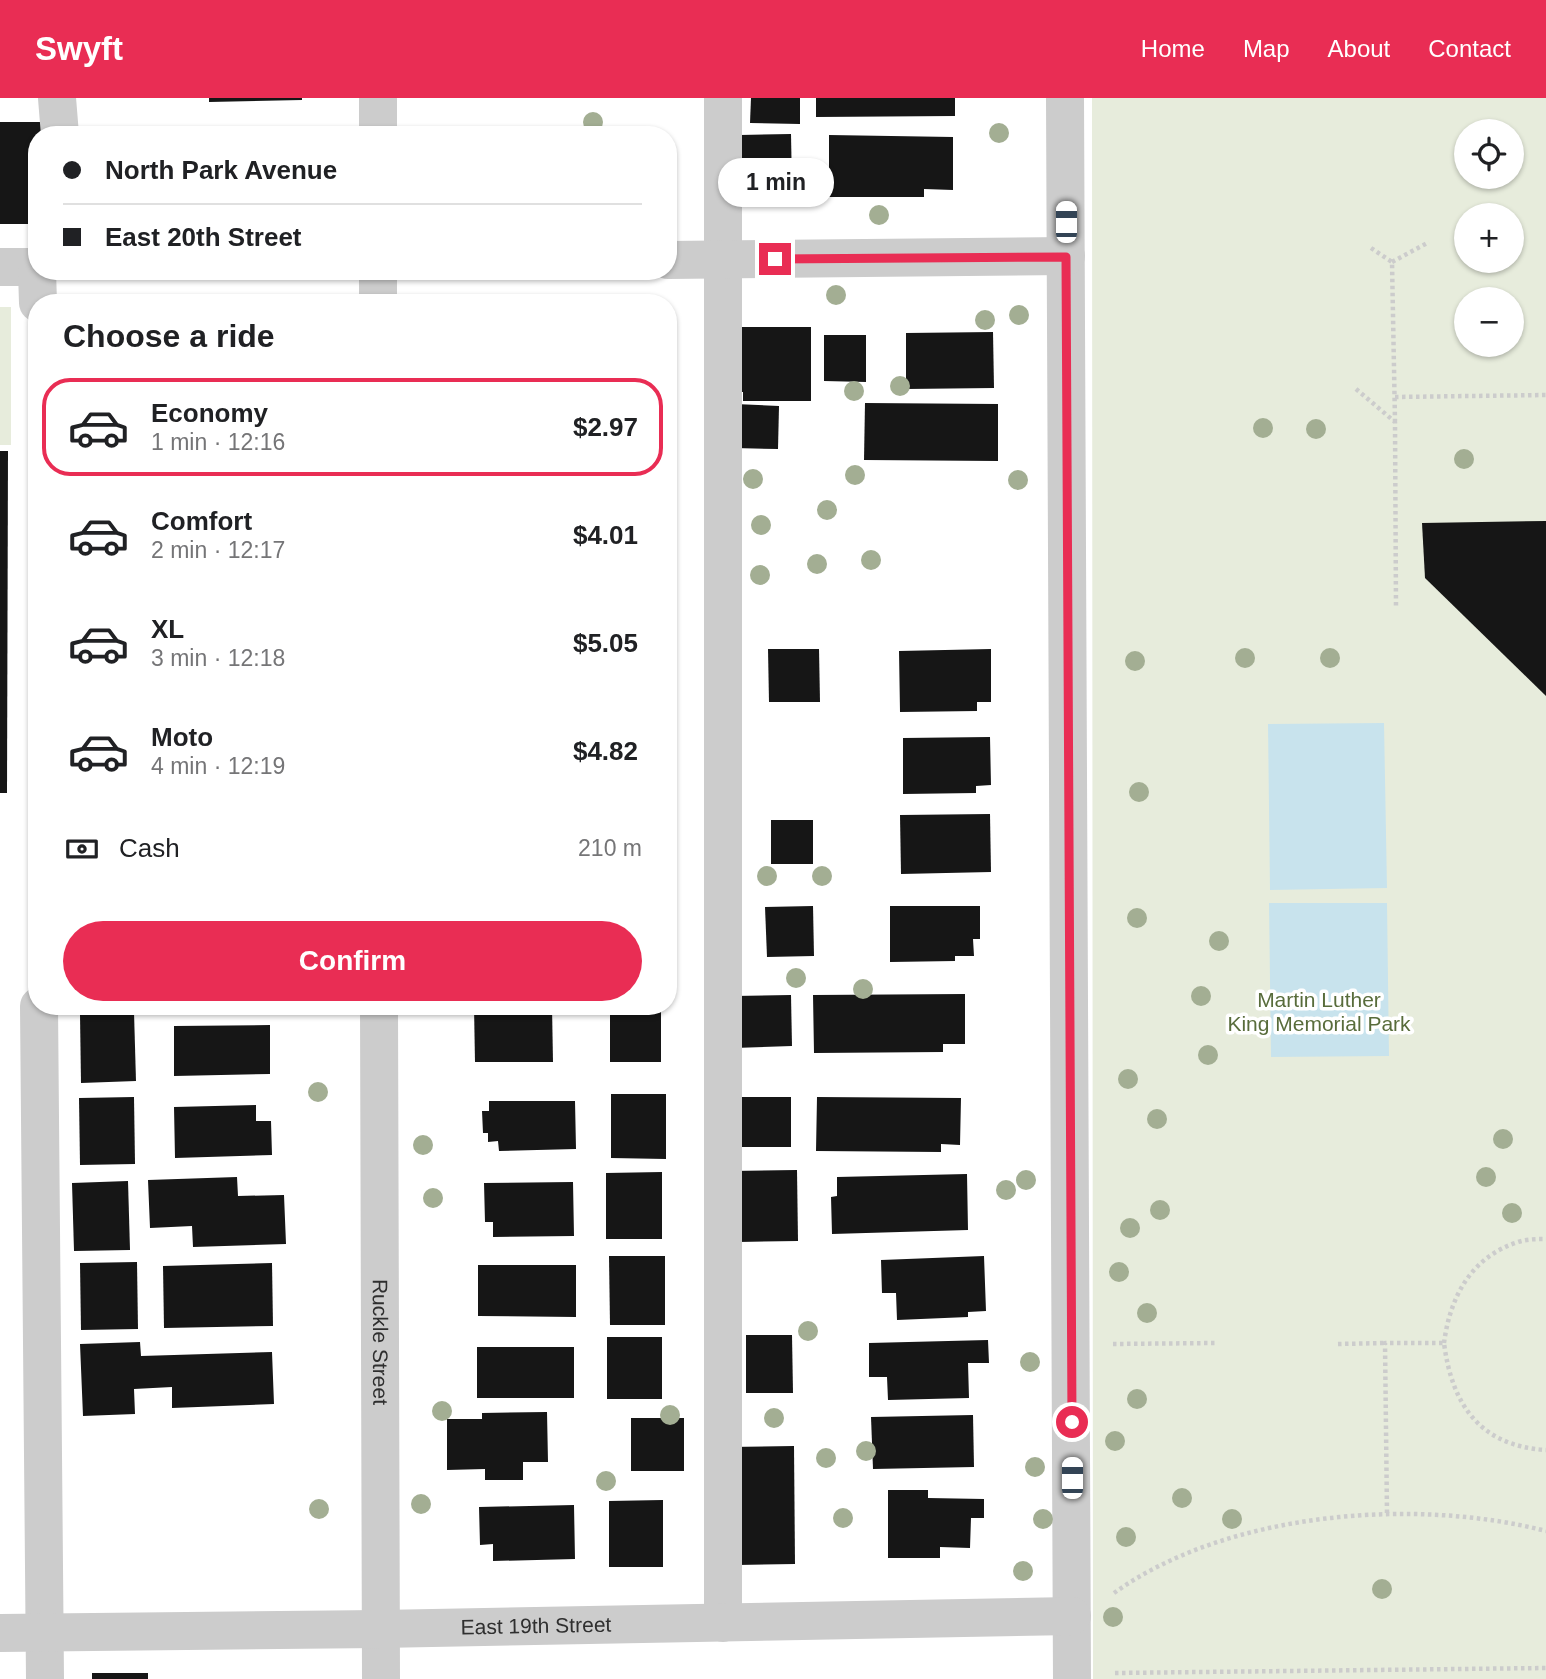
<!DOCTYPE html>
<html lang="en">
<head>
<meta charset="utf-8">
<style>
	:root { --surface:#fff; --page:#f2f2f2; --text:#202124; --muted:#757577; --line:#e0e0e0; --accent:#e92d54 }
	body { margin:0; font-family:Helvetica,sans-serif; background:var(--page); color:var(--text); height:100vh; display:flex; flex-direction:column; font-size:26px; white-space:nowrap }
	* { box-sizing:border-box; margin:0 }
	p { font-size:23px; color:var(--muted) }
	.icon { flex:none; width:38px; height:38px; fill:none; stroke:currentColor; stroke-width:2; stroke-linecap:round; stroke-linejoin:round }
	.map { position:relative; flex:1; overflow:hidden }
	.sheet { position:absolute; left:28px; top:196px; width:649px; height:721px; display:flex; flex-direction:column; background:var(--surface); border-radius:28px; box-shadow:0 2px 5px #0004 }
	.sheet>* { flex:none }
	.top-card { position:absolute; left:28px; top:28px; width:649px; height:154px; border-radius:28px; box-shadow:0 2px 5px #0004; display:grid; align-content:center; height:154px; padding:0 35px; background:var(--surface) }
	.controls { position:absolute; left:1454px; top:21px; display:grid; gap:14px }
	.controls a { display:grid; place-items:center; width:70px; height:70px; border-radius:50%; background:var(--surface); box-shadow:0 2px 5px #0004; font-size:35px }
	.end { position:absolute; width:32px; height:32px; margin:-16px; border:9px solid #e92d54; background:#fff; box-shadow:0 0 0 4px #fff }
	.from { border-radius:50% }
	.bubble { position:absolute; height:49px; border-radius:24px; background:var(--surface); box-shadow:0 2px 5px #0004; font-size:23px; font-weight:700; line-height:49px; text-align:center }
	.car { position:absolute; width:21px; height:42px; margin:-21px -10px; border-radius:9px; box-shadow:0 0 5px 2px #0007; background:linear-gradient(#fff 24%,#345 0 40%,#fff 0 76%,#345 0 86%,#fff 0) }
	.top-card b { display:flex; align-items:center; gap:24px; height:66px; font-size:26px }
	.top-card b+b { border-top:2px solid var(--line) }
	.top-card i { width:18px; height:18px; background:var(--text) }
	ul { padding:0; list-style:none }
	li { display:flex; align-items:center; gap:21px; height:98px; margin:0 14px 10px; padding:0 21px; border:4px solid transparent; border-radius:28px }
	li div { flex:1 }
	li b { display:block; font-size:26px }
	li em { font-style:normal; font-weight:700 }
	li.on { border-color:var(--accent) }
	li>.icon { width:63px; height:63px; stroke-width:1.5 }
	h2 { padding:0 35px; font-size:32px; line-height:84px }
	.pay { display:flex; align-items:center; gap:18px; height:77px; padding:0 35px; font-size:26px }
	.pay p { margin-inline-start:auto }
	.action { display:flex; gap:14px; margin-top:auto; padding:14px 35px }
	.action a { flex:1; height:80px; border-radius:42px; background:var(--accent); color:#fff; font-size:28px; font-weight:700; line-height:80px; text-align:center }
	header { display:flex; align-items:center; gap:42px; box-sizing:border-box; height:98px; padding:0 35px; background:var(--accent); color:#fff }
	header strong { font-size:33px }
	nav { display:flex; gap:38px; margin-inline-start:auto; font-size:24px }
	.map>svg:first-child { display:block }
	.green { fill:#e7ecdc; fill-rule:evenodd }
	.water { fill:#c8e3ed }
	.building { fill:#161616 }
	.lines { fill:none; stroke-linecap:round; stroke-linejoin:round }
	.path { stroke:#ccc; stroke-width:4.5; stroke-dasharray:3.5 3.5; stroke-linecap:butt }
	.minor { stroke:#ccc; stroke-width:38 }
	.tree { fill:#a3ae93 }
	.route { stroke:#e92d54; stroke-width:9 }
	.labels { text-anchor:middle; stroke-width:7; stroke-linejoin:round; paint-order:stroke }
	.park-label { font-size:21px; fill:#586c3b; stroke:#fff }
	.street-label { font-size:21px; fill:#2f2f2f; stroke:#fff }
</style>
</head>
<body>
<header>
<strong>Swyft</strong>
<nav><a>Home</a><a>Map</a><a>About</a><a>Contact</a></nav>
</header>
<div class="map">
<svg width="1546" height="1581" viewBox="0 0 1546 1581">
	<rect width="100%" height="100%" fill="#fff"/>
	<g class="green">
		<path d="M1092 0H1546V1581H1093ZM1466 33H1512V79H1466ZM1466 117H1512V163H1466ZM1466 201H1512V247H1466Z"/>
		<rect x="0" y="209" width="11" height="138"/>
	</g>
	<g class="water">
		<path d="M1384 625 1387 790 1270 792 1268 626Z"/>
		<path d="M1269 805H1387L1389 958 1271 959Z"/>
	</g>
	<g class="building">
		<path d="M209 0H302V2L209 4Z"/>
		<path d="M751 0H800V26L750 25Z"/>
		<path d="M816 0H955V18L816 19Z"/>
		<path d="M0 24H43V37H37V114H30V126H0Z"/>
		<path d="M791 36 792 88 741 89 740 37Z"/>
		<path d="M829 37 953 39V92L924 91V99H829Z"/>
		<path d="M729 229H811V303H743V294H729Z"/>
		<path d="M993 234 994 290 906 291V235Z"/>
		<path d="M824 237H866V284L824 283Z"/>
		<path d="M865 305 998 306V363L864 362Z"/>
		<path d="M735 306 779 308 778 351 734 350Z"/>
		<path d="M0 353H8L7 695H0Z"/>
		<path d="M1546 423V598L1425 480 1422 425Z"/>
		<path d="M768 551H819L820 604H769Z"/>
		<path d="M991 551V604H977V613L900 614 899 553Z"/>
		<path d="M990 639 991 687 976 688V695L903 696V640Z"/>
		<path d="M990 716 991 774 901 776 900 717Z"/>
		<rect x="771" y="722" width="42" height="44"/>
		<path d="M813 808 814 858 767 859 765 809Z"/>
		<path d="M890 808H980V841H973L974 858H955V863L890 864Z"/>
		<path d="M965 896V946H943V954L814 955 813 897Z"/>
		<path d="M791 897 792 948 734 950V898Z"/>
		<path d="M474 908H552L553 964H475Z"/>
		<rect x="610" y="908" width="51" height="56"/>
		<path d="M134 914 136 983 81 985 80 916Z"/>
		<path d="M270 927V976L174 978V928Z"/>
		<path d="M611 996H666V1061L611 1060Z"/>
		<path d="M134 999 135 1066 80 1067 79 1000Z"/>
		<rect x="733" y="999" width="58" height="50"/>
		<path d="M817 999 961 1000 960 1047 941 1046V1054L816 1053Z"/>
		<path d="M489 1003H575L576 1051 499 1053 498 1043 488 1044V1035H483L482 1013H489Z"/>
		<path d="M256 1007V1023H271L272 1057 175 1060 174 1009Z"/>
		<path d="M797 1072 798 1143 738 1144 731 1073Z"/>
		<path d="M662 1074V1141H606V1075Z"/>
		<path d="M967 1076 968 1132 832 1136 831 1099 837 1098V1079Z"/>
		<path d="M237 1079 238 1098 284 1097 286 1146 193 1149 192 1128 150 1130 148 1082Z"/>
		<path d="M128 1083 130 1152 74 1153 72 1085Z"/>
		<path d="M573 1084 574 1138 493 1139V1124H485L484 1085Z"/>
		<path d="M609 1158H665V1227H610Z"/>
		<path d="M984 1158 986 1213 968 1214V1219L897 1222 896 1195H882L881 1162Z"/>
		<path d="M137 1164 138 1231 81 1232 80 1165Z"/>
		<path d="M272 1165 273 1228 164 1230 163 1168Z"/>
		<path d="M478 1167H576V1219L478 1218Z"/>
		<path d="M746 1237H792L793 1295H746Z"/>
		<rect x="607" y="1239" width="55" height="62"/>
		<path d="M988 1242 989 1265H968L969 1300 888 1302 887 1279H869V1245Z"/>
		<path d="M140 1244 141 1258 272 1254 274 1306 172 1310V1289L134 1291 135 1316 83 1318 80 1246Z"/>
		<rect x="477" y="1249" width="97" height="51"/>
		<path d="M547 1314 548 1364H523V1382H485V1371L447 1372V1321H482V1315Z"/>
		<path d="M973 1317 974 1369 873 1371 871 1319Z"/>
		<rect x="631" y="1320" width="53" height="53"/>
		<path d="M794 1348 795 1466 737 1467 729 1349Z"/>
		<path d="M888 1392H928V1400L984 1401V1420H971L970 1450 940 1449V1460H888Z"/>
		<path d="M663 1402V1469H609V1403Z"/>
		<path d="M574 1407 575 1461 493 1463V1446L480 1447 479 1409Z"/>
		<rect x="92" y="1575" width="56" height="6"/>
	</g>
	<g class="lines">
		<g class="path">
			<path d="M1371 150 1392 164 1395 323"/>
			<path d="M1392 164 1429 144"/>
			<path d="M1356 291 1395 324 1396 510"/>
			<path d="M1395 299 1546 297"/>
			<path d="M1444 1245C1450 1199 1471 1159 1518 1144 1527 1141 1537 1141 1546 1141"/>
			<path d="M1113 1246 1215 1245"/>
			<path d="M1338 1246 1385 1245"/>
			<path d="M1387 1415 1385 1245H1444C1452 1307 1480 1348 1546 1352"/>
			<path d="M1114 1495C1227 1414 1414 1399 1546 1433"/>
			<path d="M1115 1575 1546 1570"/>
		</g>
		<g class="minor">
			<path d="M57 0 60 37"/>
			<path d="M378 0V37"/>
			<path d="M723 0V1525"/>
			<path d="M1065 0 1072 1581"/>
			<path d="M668 162 1066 158"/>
			<path d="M0 169H37"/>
			<path d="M37 173 38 205"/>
			<path d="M378 173V205"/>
			<path d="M39 908 45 1581"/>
			<path id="s1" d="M379 908 381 1581"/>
			<path id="s2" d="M0 1535 380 1531 1072 1518"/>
		</g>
	</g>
	<g class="tree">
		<circle cx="593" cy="24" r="10"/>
		<circle cx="999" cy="35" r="10"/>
		<circle cx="879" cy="117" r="10"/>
		<circle cx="836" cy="197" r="10"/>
		<circle cx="1019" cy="217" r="10"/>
		<circle cx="985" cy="222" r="10"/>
		<circle cx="900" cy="288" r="10"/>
		<circle cx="854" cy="293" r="10"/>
		<circle cx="1263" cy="330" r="10"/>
		<circle cx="1316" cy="331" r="10"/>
		<circle cx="1464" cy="361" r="10"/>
		<circle cx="855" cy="377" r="10"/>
		<circle cx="753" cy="381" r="10"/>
		<circle cx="1018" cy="382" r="10"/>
		<circle cx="827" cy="412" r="10"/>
		<circle cx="761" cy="427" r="10"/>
		<circle cx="871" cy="462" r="10"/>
		<circle cx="817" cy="466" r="10"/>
		<circle cx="760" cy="477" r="10"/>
		<circle cx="1245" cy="560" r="10"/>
		<circle cx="1330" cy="560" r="10"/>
		<circle cx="1135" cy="563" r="10"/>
		<circle cx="1139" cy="694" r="10"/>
		<circle cx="767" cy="778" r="10"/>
		<circle cx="822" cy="778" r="10"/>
		<circle cx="1137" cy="820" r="10"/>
		<circle cx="1219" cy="843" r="10"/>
		<circle cx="796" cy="880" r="10"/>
		<circle cx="863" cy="891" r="10"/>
		<circle cx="1201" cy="898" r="10"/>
		<circle cx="1208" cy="957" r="10"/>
		<circle cx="1128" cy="981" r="10"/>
		<circle cx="318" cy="994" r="10"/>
		<circle cx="1157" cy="1021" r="10"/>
		<circle cx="1503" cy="1041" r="10"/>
		<circle cx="423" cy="1047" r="10"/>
		<circle cx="1486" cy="1079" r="10"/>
		<circle cx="1026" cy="1082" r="10"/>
		<circle cx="1006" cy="1092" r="10"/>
		<circle cx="433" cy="1100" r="10"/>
		<circle cx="1160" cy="1112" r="10"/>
		<circle cx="1512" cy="1115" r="10"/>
		<circle cx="1130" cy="1130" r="10"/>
		<circle cx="1119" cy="1174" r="10"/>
		<circle cx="1147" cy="1215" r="10"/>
		<circle cx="808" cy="1233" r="10"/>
		<circle cx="1030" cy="1264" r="10"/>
		<circle cx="1137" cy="1301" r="10"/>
		<circle cx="442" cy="1313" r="10"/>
		<circle cx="670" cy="1317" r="10"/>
		<circle cx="774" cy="1320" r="10"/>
		<circle cx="1115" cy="1343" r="10"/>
		<circle cx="866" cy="1353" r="10"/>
		<circle cx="826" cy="1360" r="10"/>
		<circle cx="1035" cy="1369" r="10"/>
		<circle cx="606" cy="1383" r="10"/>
		<circle cx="1182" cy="1400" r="10"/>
		<circle cx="421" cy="1406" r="10"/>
		<circle cx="319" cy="1411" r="10"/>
		<circle cx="843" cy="1420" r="10"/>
		<circle cx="1043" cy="1421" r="10"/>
		<circle cx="1232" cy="1421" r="10"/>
		<circle cx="1126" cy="1439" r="10"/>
		<circle cx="1023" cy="1473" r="10"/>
		<circle cx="1382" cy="1491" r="10"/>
		<circle cx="1113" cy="1519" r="10"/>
	</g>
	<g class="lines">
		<path class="route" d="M775 161 1066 159 1072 1324"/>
	</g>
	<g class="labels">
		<g class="park-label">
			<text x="1319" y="909">Martin Luther<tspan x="1319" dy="24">King Memorial Park</tspan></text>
		</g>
		<g class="street-label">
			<text dy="7" stroke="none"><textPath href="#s1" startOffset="336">Ruckle Street</textPath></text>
			<text dy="7" stroke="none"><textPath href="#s2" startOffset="536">East 19th Street</textPath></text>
		</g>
	</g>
</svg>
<div class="controls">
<a><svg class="icon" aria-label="locate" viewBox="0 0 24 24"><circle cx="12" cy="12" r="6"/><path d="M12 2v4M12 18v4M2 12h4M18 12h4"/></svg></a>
<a>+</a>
<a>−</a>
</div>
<i class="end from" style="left:1072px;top:1324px"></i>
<i class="end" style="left:775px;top:161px"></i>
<div class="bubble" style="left:718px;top:60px;width:116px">1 min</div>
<i class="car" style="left:1066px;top:124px;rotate:0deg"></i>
<i class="car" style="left:1072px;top:1380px;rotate:0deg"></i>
<div class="top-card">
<b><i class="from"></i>North Park Avenue</b>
<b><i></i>East 20th Street</b>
</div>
<section class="sheet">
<h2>Choose a ride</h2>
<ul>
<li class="on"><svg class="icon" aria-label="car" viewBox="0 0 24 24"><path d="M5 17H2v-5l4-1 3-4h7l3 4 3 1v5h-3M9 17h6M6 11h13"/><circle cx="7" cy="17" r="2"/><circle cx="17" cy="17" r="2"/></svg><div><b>Economy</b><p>1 min · 12:16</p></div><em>$2.97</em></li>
<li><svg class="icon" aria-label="car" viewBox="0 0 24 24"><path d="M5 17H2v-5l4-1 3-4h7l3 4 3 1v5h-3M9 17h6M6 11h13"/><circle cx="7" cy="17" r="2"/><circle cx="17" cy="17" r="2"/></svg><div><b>Comfort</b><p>2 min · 12:17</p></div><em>$4.01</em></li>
<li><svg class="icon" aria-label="car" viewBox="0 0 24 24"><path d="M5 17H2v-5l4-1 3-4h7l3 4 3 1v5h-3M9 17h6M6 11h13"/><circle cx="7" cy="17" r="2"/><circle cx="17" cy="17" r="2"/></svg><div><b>XL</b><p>3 min · 12:18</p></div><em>$5.05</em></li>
<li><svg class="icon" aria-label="car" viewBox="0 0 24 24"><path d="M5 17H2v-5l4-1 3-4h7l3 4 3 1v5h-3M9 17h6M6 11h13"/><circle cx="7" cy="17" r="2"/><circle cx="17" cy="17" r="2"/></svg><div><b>Moto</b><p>4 min · 12:19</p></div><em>$4.82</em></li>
</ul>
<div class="pay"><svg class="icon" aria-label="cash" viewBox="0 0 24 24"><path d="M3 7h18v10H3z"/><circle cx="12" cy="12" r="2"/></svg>Cash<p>210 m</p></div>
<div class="action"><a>Confirm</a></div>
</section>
</div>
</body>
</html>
